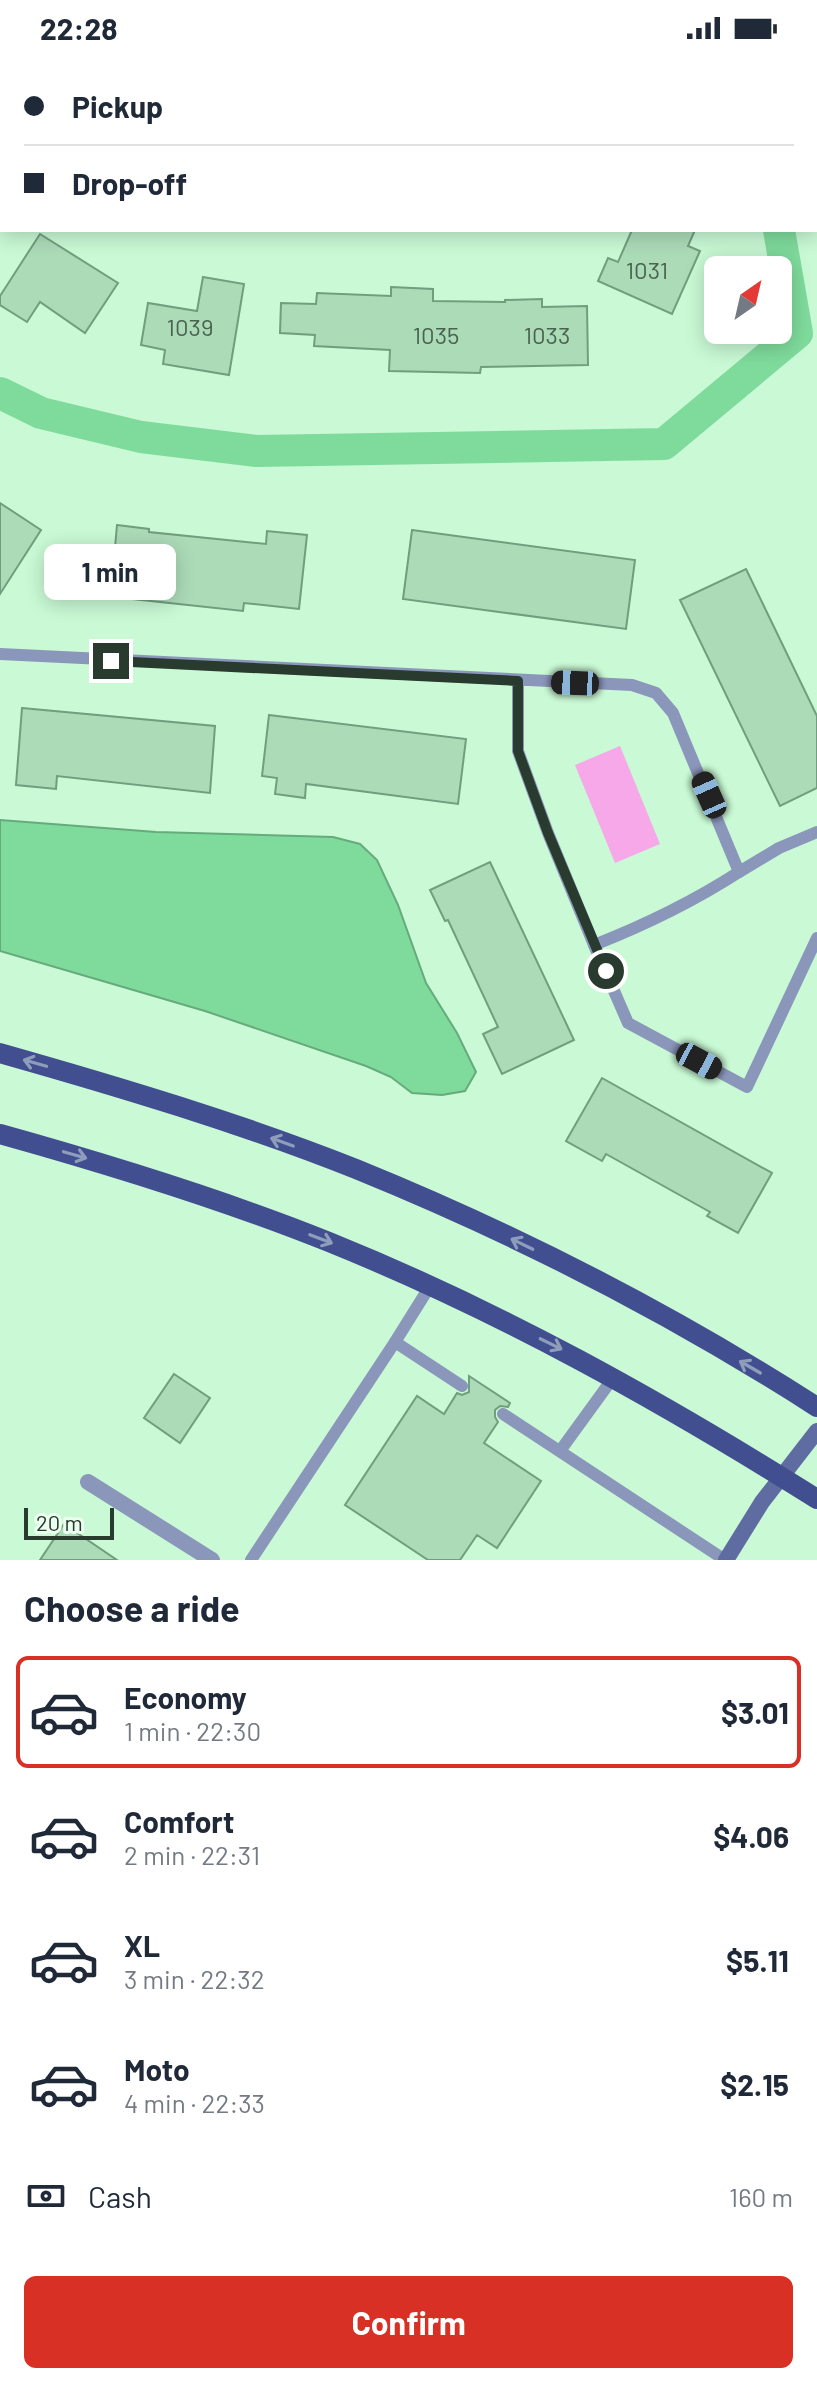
<!DOCTYPE html>
<html lang="en">
<head>
<meta charset="utf-8">
<style>
	:root { --surface:#fff; --page:#f2f2f3; --text:#1f2937; --muted:#747a83; --line:#e0e1e3; --accent:#d93025 }
	body { margin:0; font-family:Barlow,sans-serif; background:var(--page); color:var(--text); height:100vh; display:flex; flex-direction:column; font-size:30px; white-space:nowrap }
	* { box-sizing:border-box; margin:0 }
	p { font-size:26px; color:var(--muted) }
	.icon { flex:none; width:44px; height:44px; fill:none; stroke:currentColor; stroke-width:2; stroke-linecap:round; stroke-linejoin:round }
	.map { position:relative; height:1504px; overflow:hidden }
	.details { display:flex; flex-direction:column; background:var(--surface); flex:1 }
	.details>* { flex:none }
	.top-card { position:absolute; left:0px; top:0px; width:818px; height:176px; box-shadow:0 4px 20px #0003; display:grid; align-content:center; height:176px; padding:0 24px; background:var(--surface) }
	.needle { width:52px; rotate:34deg }
	.buttons { position:absolute; left:704px; top:200px; display:grid; gap:16px }
	.buttons a { display:grid; place-items:center; width:88px; height:88px; border-radius:12px; background:var(--surface); box-shadow:0 4px 20px #0003; font-size:40px }
	.scale { position:absolute; left:24px; bottom:20px; width:90px; box-sizing:border-box; padding-left:8px; border:4px solid #283b2e; border-top:0; font-size:22px; line-height:28px; white-space:nowrap; color:#283b2e; -webkit-text-stroke:6px #ebfef0; paint-order:stroke }
	.end { position:absolute; width:36px; height:36px; margin:-18px; border:10px solid #283b2e; background:#fff; box-shadow:0 0 0 4px #fff }
	.from { border-radius:50% }
	.bubble { position:absolute; height:56px; border-radius:12px; background:var(--surface); box-shadow:0 4px 20px #0003; font-size:26px; font-weight:700; line-height:56px; text-align:center }
	.car { position:absolute; width:24px; height:48px; margin:-24px -12px; border-radius:10px; box-shadow:0 0 6px 2px #0007; background:linear-gradient(#222 24%,#8ab4d8 0 40%,#222 0 76%,#8ab4d8 0 86%,#222 0) }
	.top-card b { display:flex; align-items:center; gap:28px; height:76px; font-size:30px }
	.top-card b+b { border-top:2px solid var(--line) }
	.top-card i { width:20px; height:20px; background:var(--text) }
	ul { padding:0; list-style:none }
	li { display:flex; align-items:center; gap:24px; height:112px; margin:0 16px 12px; padding:0 8px; border:4px solid transparent; border-radius:12px }
	li div { flex:1 }
	li b { display:block; font-size:30px }
	li em { font-style:normal; font-weight:700 }
	li.current { border-color:var(--accent) }
	li>.icon { width:72px; height:72px; stroke-width:1.5 }
	h2 { padding:0 24px; font-size:36px; line-height:96px }
	.pay { display:flex; align-items:center; gap:20px; height:88px; padding:0 24px; font-size:30px }
	.pay p { margin-inline-start:auto }
	.primary-button { display:flex; gap:16px; margin-top:auto; padding:16px 24px }
	.primary-button a { flex:1; height:92px; border-radius:12px; background:var(--accent); color:#fff; font-size:32px; font-weight:700; line-height:92px; text-align:center }
	.status { display:flex; justify-content:space-between; align-items:center; height:56px; padding:0 40px; background:var(--surface); direction:ltr }
	.status svg { height:22px; fill:currentColor }
	.map>svg:first-child { display:block }
	.green { fill:#f6a8e9 }
	.water { fill:#7fdb9c; stroke:#65ab7b; stroke-width:2 }
	.lines { fill:none; stroke-linecap:round; stroke-linejoin:round }
	.canal { stroke:#7fdb9c; stroke-width:32 }
	.building { fill:#acdbb8; stroke:#719e7e; stroke-width:2 }
	.lane { stroke:#8b96bb; stroke-width:12 }
	.street { stroke:#8b96bb; stroke-width:16 }
	.secondary { stroke:#5f6ca2; stroke-width:16 }
	.primary { stroke:#414e8f; stroke-width:20 }
	.oneway { stroke:#8e9dbb }
	.route { stroke:#283b2e; stroke-width:10 }
	.labels { text-anchor:middle; stroke-width:6; stroke-linejoin:round; paint-order:stroke }
	.number-label { font-size:24px; fill:#496350 }
</style>
</head>
<body>
<div class="status"><b>22:28</b><svg viewBox="0 0 49 12"><path d="M0 12V9h3v3zM5 12V6h3v6zM10 12V3h3v9zM15 12V0h3v12zM26 1h20v11H26zM47 4h2v5h-2z"/></svg></div>
<div class="map">
<svg width="817" height="1504" viewBox="0 0 817 1504">
	<rect width="100%" height="100%" fill="#c9f9d5"/>
	<path class="green" d="M620 690 660 788 615 807 575 709Z"/>
	<path class="water" d="M0 764 156 776 333 781 360 788 377 804 398 849 426 927 457 977 476 1016 465 1035 442 1039 412 1037 391 1021 366 1010 205 955 0 895Z"/>
	<g class="lines">
		<g class="canal">
			<path d="M738 0 740 2"/>
			<path d="M0 337 41 357 141 381 257 395 664 388 797 277 779 174"/>
		</g>
	</g>
	<g class="building">
		<path d="M632 174H695L688 190 700 195 672 258 598 225 608 202 618 206Z"/>
		<path d="M40 178 118 227 85 277 40 246 27 266 0 249V240Z"/>
		<path d="M203 221 244 228 229 319 163 308 165 294 141 289 148 247 197 255Z"/>
		<path d="M391 231 433 233V245L505 246V244L542 243V251L587 250 588 309 481 311 480 317 389 315 390 294 314 290 315 279 280 277 281 247 316 248 317 237 391 240Z"/>
		<path d="M0 447 41 474 0 538Z"/>
		<path d="M117 469 149 473V476L266 488 267 475 307 479 299 553 244 547 243 555 105 540 110 490 115 491Z"/>
		<path d="M412 474 635 504 626 573 403 543Z"/>
		<path d="M746 513 817 660V732L780 750 680 544Z"/>
		<path d="M22 652 215 670 210 737 57 720 56 733 16 729Z"/>
		<path d="M269 659 466 683 458 748 306 728 305 742 275 738 277 722 262 720Z"/>
		<path d="M490 806 574 984 502 1018 483 978 498 971 448 864 445 865 430 834Z"/>
		<path d="M602 1022 772 1117 738 1177 707 1160 710 1156 606 1098 602 1105 566 1085Z"/>
		<path d="M174 1318 210 1342 180 1387 144 1362Z"/>
		<path d="M469 1320 510 1347 508 1351 500 1350 495 1354V1361L498 1366 484 1387 541 1425 497 1492 477 1479 460 1504H428L345 1449 417 1340 444 1358 457 1337 462 1339 469 1336Z"/>
		<path d="M64 1468 117 1504H40Z"/>
	</g>
	<g class="lines">
		<g class="lane">
			<path d="M0 598 632 629 656 637 673 657 739 816C694 845 645 869 594 889L548 777 518 695V625"/>
			<path d="M739 816 779 792 817 776"/>
			<path d="M594 889 628 967 747 1031 817 882"/>
			<path d="M395 1286 430 1230"/>
			<path d="M503 1358 725 1504"/>
			<path d="M560 1395 613 1322"/>
			<path d="M251 1504 395 1286 462 1330"/>
		</g>
		<g class="street">
			<path d="M326 2V0"/>
			<path d="M0 92 2 93"/>
			<path d="M88 1426 212 1504"/>
		</g>
		<path class="secondary" d="M726 1504 762 1446 817 1375"/>
		<g class="primary">
			<path d="M0 997C120 1031 240 1067 356 1113 516 1178 672 1258 817 1351"/>
			<path d="M0 1078C111 1109 222 1143 329 1186 500 1255 661 1345 817 1443"/>
		</g>
	</g>
	<defs><path id="oneway-shaft" d="M-6 0H5M1.5-3L5.5 0L1.5 3" fill="none" stroke-width="1.6" stroke-linecap="round" stroke-linejoin="round" transform="scale(2)"/></defs>
	<g class="oneway">
		<use href="#oneway-shaft" transform="translate(35 1007) rotate(-164)"/>
		<use href="#oneway-shaft" transform="translate(282 1086) rotate(-160)"/>
		<use href="#oneway-shaft" transform="translate(75 1099) rotate(16)"/>
		<use href="#oneway-shaft" transform="translate(321 1183) rotate(21)"/>
		<use href="#oneway-shaft" transform="translate(522 1188) rotate(-154)"/>
		<use href="#oneway-shaft" transform="translate(551 1288) rotate(26)"/>
		<use href="#oneway-shaft" transform="translate(750 1311) rotate(-150)"/>
	</g>
	<g class="lines">
		<path class="route" d="M111 605 518 625V695L548 777 606 915"/>
	</g>
	<g class="labels">
		<g class="number-label">
			<text x="647" y="223">1031</text>
			<text x="190" y="280">1039</text>
			<text x="436" y="288">1035</text>
			<text x="547" y="288">1033</text>
		</g>
	</g>
</svg>
<div class="buttons">
<a><svg class="needle" viewBox="-14 -14 28 28"><path d="M0-13l5 13h-10z" fill="#e53935"/><path d="M0 13l5-13h-10z" fill="#747a83"/></svg></a>
</div>
<div class="scale">20 m</div>
<i class="end from" style="left:606px;top:915px"></i>
<i class="end" style="left:111px;top:605px"></i>
<div class="bubble" style="left:44px;top:488px;width:132px">1 min</div>
<i class="car" style="left:575px;top:627px;rotate:272deg"></i>
<i class="car" style="left:709px;top:739px;rotate:336deg"></i>
<i class="car" style="left:699px;top:1005px;rotate:118deg"></i>
<div class="top-card">
<b><i class="from"></i>Pickup</b>
<b><i></i>Drop-off</b>
</div>
</div>
<section class="details">
<h2>Choose a ride</h2>
<ul>
<li class="current"><svg class="icon" aria-label="car" viewBox="0 0 24 24"><path d="M5 17H2v-5l4-1 3-4h7l3 4 3 1v5h-3M9 17h6M6 11h13"/><circle cx="7" cy="17" r="2"/><circle cx="17" cy="17" r="2"/></svg><div><b>Economy</b><p>1 min · 22:30</p></div><em>$3.01</em></li>
<li><svg class="icon" aria-label="car" viewBox="0 0 24 24"><path d="M5 17H2v-5l4-1 3-4h7l3 4 3 1v5h-3M9 17h6M6 11h13"/><circle cx="7" cy="17" r="2"/><circle cx="17" cy="17" r="2"/></svg><div><b>Comfort</b><p>2 min · 22:31</p></div><em>$4.06</em></li>
<li><svg class="icon" aria-label="car" viewBox="0 0 24 24"><path d="M5 17H2v-5l4-1 3-4h7l3 4 3 1v5h-3M9 17h6M6 11h13"/><circle cx="7" cy="17" r="2"/><circle cx="17" cy="17" r="2"/></svg><div><b>XL</b><p>3 min · 22:32</p></div><em>$5.11</em></li>
<li><svg class="icon" aria-label="car" viewBox="0 0 24 24"><path d="M5 17H2v-5l4-1 3-4h7l3 4 3 1v5h-3M9 17h6M6 11h13"/><circle cx="7" cy="17" r="2"/><circle cx="17" cy="17" r="2"/></svg><div><b>Moto</b><p>4 min · 22:33</p></div><em>$2.15</em></li>
</ul>
<div class="pay"><svg class="icon" aria-label="cash" viewBox="0 0 24 24"><path d="M3 7h18v10H3z"/><circle cx="12" cy="12" r="2"/></svg>Cash<p>160 m</p></div>
<div class="primary-button"><a>Confirm</a></div>
</section>
</body>
</html>
